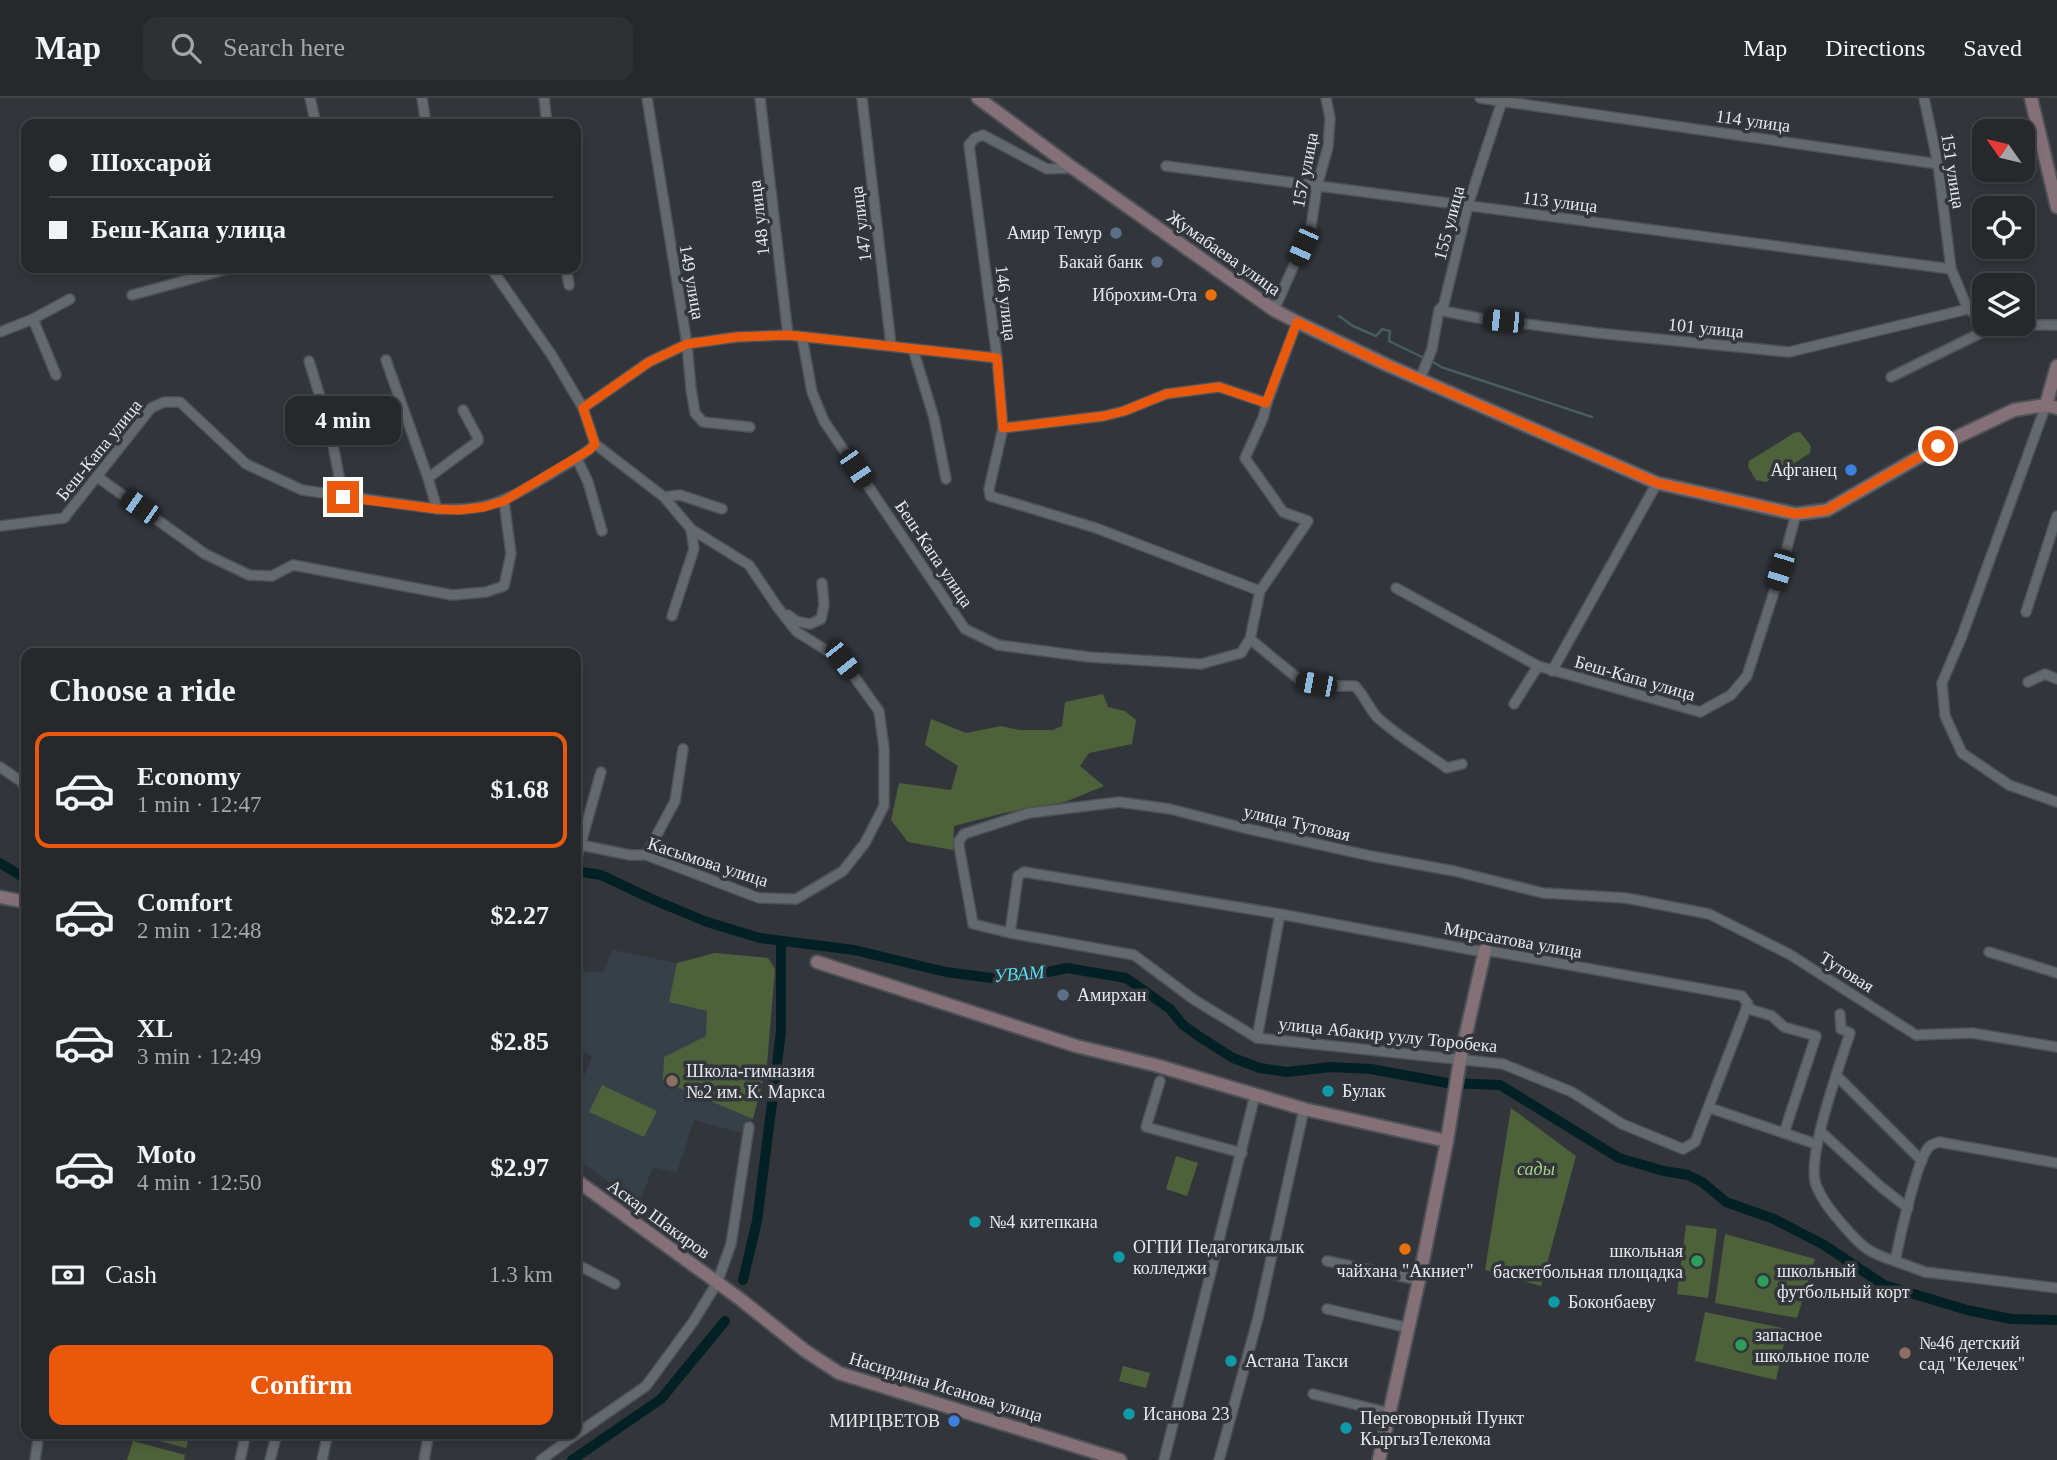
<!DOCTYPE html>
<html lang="en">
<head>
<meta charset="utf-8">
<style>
	:root { --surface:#26282c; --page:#2e3034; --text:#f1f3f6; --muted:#a4a6a9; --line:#424448; --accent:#ea580c }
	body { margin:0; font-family:Georgia,serif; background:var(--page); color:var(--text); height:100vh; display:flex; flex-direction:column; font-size:26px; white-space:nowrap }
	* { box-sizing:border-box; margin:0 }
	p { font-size:23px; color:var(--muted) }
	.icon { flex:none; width:38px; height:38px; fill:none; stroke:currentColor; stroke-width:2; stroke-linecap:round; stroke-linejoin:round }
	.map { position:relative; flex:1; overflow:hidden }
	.panel { position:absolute; left:21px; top:550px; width:560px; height:791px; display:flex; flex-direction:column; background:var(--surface); border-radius:14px; box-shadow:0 4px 10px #0003,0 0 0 2px var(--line) }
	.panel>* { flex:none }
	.guide { position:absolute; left:21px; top:21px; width:560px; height:154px; border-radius:14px; box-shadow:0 4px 10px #0003,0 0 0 2px var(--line); display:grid; align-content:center; height:154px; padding:0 28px; background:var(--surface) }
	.needle { width:46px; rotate:304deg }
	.tools { position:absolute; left:1972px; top:21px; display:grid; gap:14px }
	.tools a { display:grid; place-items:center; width:63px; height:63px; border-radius:14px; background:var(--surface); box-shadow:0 4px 10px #0003,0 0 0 2px var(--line); font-size:35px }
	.end { position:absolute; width:32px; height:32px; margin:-16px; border:9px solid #ea580c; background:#fff; box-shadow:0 0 0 4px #fff }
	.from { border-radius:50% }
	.bubble { position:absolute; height:49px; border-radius:14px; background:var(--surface); box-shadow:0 4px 10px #0003,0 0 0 2px var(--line); font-size:23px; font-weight:800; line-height:49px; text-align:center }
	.car { position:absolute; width:21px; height:42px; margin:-21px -10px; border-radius:9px; box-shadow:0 0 5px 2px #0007; background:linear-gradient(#222 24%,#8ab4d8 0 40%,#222 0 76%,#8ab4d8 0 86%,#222 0) }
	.guide b { display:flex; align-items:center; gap:24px; height:66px; font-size:26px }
	.guide b+b { border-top:2px solid var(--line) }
	.guide i { width:18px; height:18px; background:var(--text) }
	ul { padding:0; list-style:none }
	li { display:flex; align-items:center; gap:21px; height:116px; margin:0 14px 10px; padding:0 14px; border:4px solid transparent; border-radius:14px }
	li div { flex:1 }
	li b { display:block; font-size:26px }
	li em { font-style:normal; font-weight:800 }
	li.selected { border-color:var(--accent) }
	li>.icon { width:63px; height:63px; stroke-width:1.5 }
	h2 { padding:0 28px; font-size:32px; line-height:84px }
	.pay { display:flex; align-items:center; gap:18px; height:77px; padding:0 28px; font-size:26px }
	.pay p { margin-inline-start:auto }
	.action { display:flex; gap:14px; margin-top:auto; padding:14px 28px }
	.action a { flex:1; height:80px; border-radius:14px; background:var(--accent); color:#fff; font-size:28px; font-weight:800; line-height:80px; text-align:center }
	header { display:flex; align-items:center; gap:42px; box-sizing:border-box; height:98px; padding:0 35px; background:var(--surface); border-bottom:2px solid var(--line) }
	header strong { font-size:33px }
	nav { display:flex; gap:38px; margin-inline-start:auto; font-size:24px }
	.search { width:490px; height:63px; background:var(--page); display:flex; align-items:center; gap:18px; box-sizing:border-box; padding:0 24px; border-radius:14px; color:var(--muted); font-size:26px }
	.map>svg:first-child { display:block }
	.built { fill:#373f49 }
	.green { fill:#4d613a }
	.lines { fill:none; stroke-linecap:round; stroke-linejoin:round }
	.stream { stroke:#475d61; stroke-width:2.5 }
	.canal { stroke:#032125; stroke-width:10 }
	.street-casing { stroke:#4e5257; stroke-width:12 }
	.secondary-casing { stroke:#4e5257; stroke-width:16 }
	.street { stroke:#64696e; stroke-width:9 }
	.secondary { stroke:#857077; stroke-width:12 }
	.route { stroke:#ea580c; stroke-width:9 }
	.service-dot { fill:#5c6f8a; stroke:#32363b; stroke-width:2.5 }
	.food-dot { fill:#e8710a; stroke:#32363b; stroke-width:2.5 }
	.shop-dot { fill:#3f7fe0; stroke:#32363b; stroke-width:2.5 }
	.education-dot { fill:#8d6e63; stroke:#32363b; stroke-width:2.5 }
	.culture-dot { fill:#0f9aa8; stroke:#32363b; stroke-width:2.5 }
	.leisure-dot { fill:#2e9e5b; stroke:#32363b; stroke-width:2.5 }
	.labels { text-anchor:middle; stroke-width:7; stroke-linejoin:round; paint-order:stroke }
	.street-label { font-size:18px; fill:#e6e8ec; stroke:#32363b }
	.poi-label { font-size:18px; fill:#e6e8ec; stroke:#32363b; text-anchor:start }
	.park-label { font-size:18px; font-style:italic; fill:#a8d381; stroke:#32363b }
	.water-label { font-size:19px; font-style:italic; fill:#56dcf0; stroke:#32363b }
</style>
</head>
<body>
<header>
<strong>Map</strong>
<div class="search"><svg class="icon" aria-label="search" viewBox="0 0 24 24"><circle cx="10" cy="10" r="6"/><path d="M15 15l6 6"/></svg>Search here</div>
<nav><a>Map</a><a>Directions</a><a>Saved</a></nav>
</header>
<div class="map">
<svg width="2057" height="1362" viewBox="0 0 2057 1362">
	<rect width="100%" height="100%" fill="#32363b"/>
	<path class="built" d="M613 852 677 865 715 855 768 860 775 871 767 966 753 1021 741 1035 694 1022 677 1075 653 1069 639 1106 576 1060V998L592 958 576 951V873L603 874Z"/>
	<g class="green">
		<path d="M1800 334 1811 348 1810 355 1766 384 1756 382 1748 369 1749 363 1794 335Z"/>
		<path d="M1103 596 1108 609 1125 613 1136 622 1132 646 1089 655 1080 668 1104 688 1065 704 1004 715 954 728 953 752 908 744 891 722 899 685 951 692 958 668 925 647 931 621 966 635 1001 628 1019 632H1053L1062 628 1065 604Z"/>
		<path d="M715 855 768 860 775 871 767 966 753 1021 663 983 664 959 706 938 707 913 669 904 677 865Z"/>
		<path d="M602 987 657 1013 644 1039 589 1014Z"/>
		<path d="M1511 1010 1576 1058 1541 1188 1485 1172Z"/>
		<path d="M1176 1058 1198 1065 1187 1098 1166 1091Z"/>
		<path d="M1686 1127 1717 1131 1708 1200 1677 1196Z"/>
		<path d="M1725 1136 1815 1161 1797 1220 1715 1205Z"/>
		<path d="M1705 1214 1787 1231 1776 1282 1695 1263Z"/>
		<path d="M1123 1268 1150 1275 1146 1290 1119 1283Z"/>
		<path d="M136 1335H190L186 1350 136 1337Z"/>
		<path d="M133 1343 185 1357 184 1362H127Z"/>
	</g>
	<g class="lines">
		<g class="stream">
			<path d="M1339 218 1353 228 1376 238 1382 231 1390 233 1389 243 1424 260"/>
			<path d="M1430 262 1441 269 1592 319"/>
		</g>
		<g class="canal">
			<path d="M0 765 26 781"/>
			<path d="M576 773 601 777 654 802 707 824 760 840 854 852 946 874 991 880 1034 877 1067 870 1126 880 1170 911 1183 927 1200 939 1233 960 1260 970 1287 974 1331 969 1371 971 1447 985 1500 987 1619 1060 1664 1073 1688 1077 1702 1084 1726 1104 1774 1121 1824 1147 1884 1187 1967 1212 2011 1221 2057 1222"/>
			<path d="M743 1182 757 1123 781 934V843"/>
			<path d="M572 1362 661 1301 725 1223"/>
		</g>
		<defs>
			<g id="street">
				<path d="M310 0 316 26"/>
				<path d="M422 0 426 26"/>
				<path d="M544 0 547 26"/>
				<path d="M647 0 687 246 691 291 695 315 703 324 750 329"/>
				<path d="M760 0 788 237"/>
				<path d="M862 0 891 247"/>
				<path d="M1480 0 1938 66"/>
				<path d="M1924 0 1938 66 1951 171 1968 211 1984 222"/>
				<path d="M1166 68 1951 171"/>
				<path d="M491 170 551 256 583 310 595 346"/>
				<path d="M566 170 569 187"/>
				<path d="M132 197 231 170"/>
				<path d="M1274 212 1311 129 1317 88 1328 49 1330 20 1326 0"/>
				<path d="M1439 212 1478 220 1597 235 1789 254 1968 211"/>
				<path d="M33 221 56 277"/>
				<path d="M1994 226 2008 227H2057"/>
				<path d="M0 234 33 221 70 201"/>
				<path d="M802 239 812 294 824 323 965 531 998 547 1089 559 1201 566 1241 555 1250 541 1260 493 1308 423 1283 414 1245 360 1263 320 1267 305"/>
				<path d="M913 251 934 320 946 381"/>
				<path d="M997 260 1003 330 989 391 990 398 1096 430 1260 493"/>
				<path d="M386 262 428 380 437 411"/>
				<path d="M309 263 330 331 343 399"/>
				<path d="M1891 279 1997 227"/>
				<path d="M1420 281 1432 251 1439 212 1444 206 1468 107 1503 0"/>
				<path d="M2046 307 1962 538 1942 585 1945 618 1962 655 2009 687 2057 704"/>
				<path d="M583 310 649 264 687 246 737 239 788 237 997 260 969 47 975 40 983 37 1047 71 1073 70"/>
				<path d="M1003 330 1104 318 1124 313 1166 296 1219 289 1267 305 1297 224"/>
				<path d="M577 361 588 384 602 433"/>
				<path d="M96 378 205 456 249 477 272 478 293 467 452 497 486 494 504 488 511 456 504 403"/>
				<path d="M428 380 478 343V340L463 312"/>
				<path d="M664 399 680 397 722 411"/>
				<path d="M0 428 64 420 151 310 164 304H180L246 366 302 392 437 411C492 414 509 400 554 374 568 365 584 358 595 346"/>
				<path d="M1396 490 1538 568 1700 614 1731 597 1747 578 1781 472 1796 416"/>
				<path d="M2026 514 2057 418"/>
				<path d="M788 517 796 523 810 526 821 521 824 507 822 485"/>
				<path d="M672 518 694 451 691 431"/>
				<path d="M1250 541 1301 583 1332 588H1355C1365 598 1369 611 1378 620 1399 639 1425 654 1447 670L1462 666"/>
				<path d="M1552 573 1657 385"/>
				<path d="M2028 584 2045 576 2057 581"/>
				<path d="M1514 606 1538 568"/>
				<path d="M0 669 22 684"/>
				<path d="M26 676 22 684 26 693"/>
				<path d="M576 746 630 757H646L759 800 796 801 843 773 865 745 884 708V650L879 613 842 562 797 534 778 510 749 467 691 431 664 399 595 346"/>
				<path d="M646 757 675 703 683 651"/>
				<path d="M576 763 601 674"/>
				<path d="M1010 835 1134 857 1193 901 1257 940 1503 966 1572 994 1622 1026 1683 1051 1695 1044 1748 906 1742 898 1485 852 1478 853 1280 816 1024 774 1018 778 1010 835 973 826 959 748V743L964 736 1029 715 1119 704 1170 711 1244 730 1371 758 1454 773 1543 795 1626 800 1709 816 1789 856 1916 937 1972 935 2057 949"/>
				<path d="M1989 854 2057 875"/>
				<path d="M1746 910 1772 918 1784 929 1816 938 1784 1035"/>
				<path d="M1840 916 1841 931 1850 935C1840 966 1806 1059 1816 1087 1822 1102 1832 1115 1843 1127 1861 1148 1868 1155 1895 1163"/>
				<path d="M1257 940 1280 816"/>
				<path d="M1837 978 1922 1063"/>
				<path d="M1160 983 1146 1029 1242 1055"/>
				<path d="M1710 1010 1816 1046"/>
				<path d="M1820 1033 1881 1089 1908 1110"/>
				<path d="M2057 1065 1939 1044C1935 1046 1931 1046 1929 1049 1917 1061 1899 1143 1895 1163L1925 1174 2057 1190"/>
				<path d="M1327 1163 1419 1182"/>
				<path d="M576 1166 615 1186"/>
				<path d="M1327 1211 1409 1230"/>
				<path d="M1313 1296 1390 1315"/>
				<path d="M35 1362 39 1335"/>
				<path d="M240 1362 246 1335"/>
				<path d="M270 1362 277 1335"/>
				<path d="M322 1362 328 1335"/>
				<path d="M424 1362 429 1335"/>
				<path d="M541 1362 568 1342 646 1288 693 1224 717 1185 731 1146 749 1029"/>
				<path d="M1164 1362 1255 997"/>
				<path d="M1219 1362 1258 1220 1304 1011"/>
			</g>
			<g id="secondary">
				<path d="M978 0 1073 70 1274 212 1297 224 1387 267 1657 385 1796 416 1827 412 1938 348 2014 312 2046 307 2057 310"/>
				<path d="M2031 0 2057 109"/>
				<path d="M2046 307 2057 268"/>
				<path d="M0 799 26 804"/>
				<path d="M817 864 1076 948 1155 967 1304 1011 1447 1043"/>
				<path d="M576 1082 740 1201 804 1252 839 1275 1120 1362"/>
				<path d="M1379 1362 1419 1182 1447 1043 1460 962 1485 852"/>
			</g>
		</defs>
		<use href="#street" class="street-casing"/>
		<use href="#secondary" class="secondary-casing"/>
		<use href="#street" class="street"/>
		<use href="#secondary" class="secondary"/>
	</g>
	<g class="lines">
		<path class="route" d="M343 399 437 411 459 412 484 409 504 403 589 352 595 346 583 310 649 264 687 246 737 239 788 237 997 260 1003 330 1104 318 1124 313 1166 296 1219 289 1266 305 1297 224 1387 267 1657 385 1796 416 1827 412 1938 348"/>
	</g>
	<g class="service-dot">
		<circle cx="1116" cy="135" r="7"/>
		<circle cx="1157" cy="164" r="7"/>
		<circle cx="1063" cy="897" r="7"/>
	</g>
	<g class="food-dot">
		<circle cx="1211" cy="197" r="7"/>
		<circle cx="1405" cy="1151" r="7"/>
	</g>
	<g class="shop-dot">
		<circle cx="1851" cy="372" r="7"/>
		<circle cx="954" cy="1323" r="7"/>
	</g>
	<g class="education-dot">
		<circle cx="672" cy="983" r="7"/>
		<circle cx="1905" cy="1255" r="7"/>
	</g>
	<g class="culture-dot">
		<circle cx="1328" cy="993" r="7"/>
		<circle cx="975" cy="1124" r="7"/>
		<circle cx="1119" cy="1159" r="7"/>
		<circle cx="1554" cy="1204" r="7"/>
		<circle cx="1231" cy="1263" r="7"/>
		<circle cx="1129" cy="1316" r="7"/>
		<circle cx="1346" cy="1330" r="7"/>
	</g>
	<g class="leisure-dot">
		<circle cx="1697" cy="1163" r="7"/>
		<circle cx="1763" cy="1183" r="7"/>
		<circle cx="1741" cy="1247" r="7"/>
	</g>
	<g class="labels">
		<g class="street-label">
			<text transform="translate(1753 23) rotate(8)" y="6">114 улица</text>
			<text transform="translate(1305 72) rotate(-79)" y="6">157 улица</text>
			<text transform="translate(1953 73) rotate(81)" y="6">151 улица</text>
			<text transform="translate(1560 104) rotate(7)" y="6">113 улица</text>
			<text transform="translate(759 120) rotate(-97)" y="6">148 улица</text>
			<text transform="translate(1449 125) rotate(-75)" y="6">155 улица</text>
			<text transform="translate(861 126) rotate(-97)" y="6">147 улица</text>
			<text transform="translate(1224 155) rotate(35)" y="6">Жумабаева улица</text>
			<text transform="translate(692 184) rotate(80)" y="6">149 улица</text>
			<text transform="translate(1006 205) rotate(83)" y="6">146 улица</text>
			<text transform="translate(1706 230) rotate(6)" y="6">101 улица</text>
			<text transform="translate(99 352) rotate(-51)" y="6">Беш-Капа улица</text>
			<text transform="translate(934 456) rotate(56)" y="6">Беш-Капа улица</text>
			<text transform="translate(1635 580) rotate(16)" y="6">Беш-Капа улица</text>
			<text transform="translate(1297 725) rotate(13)" y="6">улица Тутовая</text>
			<text transform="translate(708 764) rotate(18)" y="6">Касымова улица</text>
			<text transform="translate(1513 842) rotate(10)" y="6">Мирсаатова улица</text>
			<text transform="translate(1847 874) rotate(32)" y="6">Тутовая</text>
			<text transform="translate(1388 937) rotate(6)" y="6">улица Абакир уулу Торобека</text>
			<text transform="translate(659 1121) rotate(36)" y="6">Аскар Шакиров</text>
			<text transform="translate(946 1289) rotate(17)" y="6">Насирдина Исанова улица</text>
		</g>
		<g class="poi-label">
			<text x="1102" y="141" text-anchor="end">Амир Темур</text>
			<text x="1143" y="170" text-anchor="end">Бакай банк</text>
			<text x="1197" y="203" text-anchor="end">Иброхим-Ота</text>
			<text x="1837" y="378" text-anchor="end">Афганец</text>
			<text x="1077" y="903">Амирхан</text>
			<text x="686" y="979">Школа-гимназия<tspan x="686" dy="21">№2 им. К. Маркса</tspan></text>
			<text x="1342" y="999">Булак</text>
			<text x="989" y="1130">№4 китепкана</text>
			<text x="1133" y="1155">ОГПИ Педагогикалык<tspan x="1133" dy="21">колледжи</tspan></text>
			<text x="1683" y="1159" text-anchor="end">школьная<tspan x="1683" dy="21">баскетбольная площадка</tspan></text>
			<text x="1405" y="1179" text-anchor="middle">чайхана "Акниет"</text>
			<text x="1777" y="1179">школьный<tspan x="1777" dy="21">футбольный корт</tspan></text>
			<text x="1568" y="1210">Боконбаеву</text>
			<text x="1755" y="1243">запасное<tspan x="1755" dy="21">школьное поле</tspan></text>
			<text x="1919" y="1251">№46 детский<tspan x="1919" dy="21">сад "Келечек"</tspan></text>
			<text x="1245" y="1269">Астана Такси</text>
			<text x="1143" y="1322">Исанова 23</text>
			<text x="1360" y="1326">Переговорный Пункт<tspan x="1360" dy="21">КыргызТелекома</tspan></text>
			<text x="940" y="1329" text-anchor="end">МИРЦВЕТОВ</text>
		</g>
		<g class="park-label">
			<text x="1536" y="1077">сады</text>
		</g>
		<g class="water-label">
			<text transform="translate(1019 875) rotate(-5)" y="7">УВАМ</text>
		</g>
	</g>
</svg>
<div class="tools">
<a><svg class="needle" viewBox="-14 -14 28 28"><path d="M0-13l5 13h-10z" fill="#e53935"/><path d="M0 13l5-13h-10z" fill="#a4a6a9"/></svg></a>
<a><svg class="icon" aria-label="locate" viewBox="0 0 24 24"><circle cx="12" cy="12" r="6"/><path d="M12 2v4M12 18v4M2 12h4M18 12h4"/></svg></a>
<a><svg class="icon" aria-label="layers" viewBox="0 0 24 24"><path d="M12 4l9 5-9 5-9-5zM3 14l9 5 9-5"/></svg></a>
</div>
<i class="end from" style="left:1938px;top:348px"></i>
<i class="end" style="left:343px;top:399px"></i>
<div class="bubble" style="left:285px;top:298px;width:116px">4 min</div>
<i class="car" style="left:1303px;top:148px;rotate:204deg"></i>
<i class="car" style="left:1503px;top:223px;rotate:276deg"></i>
<i class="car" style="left:856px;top:370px;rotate:146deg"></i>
<i class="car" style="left:140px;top:409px;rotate:305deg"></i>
<i class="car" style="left:1780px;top:472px;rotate:197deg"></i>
<i class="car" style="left:842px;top:562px;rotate:142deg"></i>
<i class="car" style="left:1316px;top:586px;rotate:281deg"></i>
<div class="guide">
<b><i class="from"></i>Шохсарой</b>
<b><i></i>Беш-Капа улица</b>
</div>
<section class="panel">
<h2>Choose a ride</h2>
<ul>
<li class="selected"><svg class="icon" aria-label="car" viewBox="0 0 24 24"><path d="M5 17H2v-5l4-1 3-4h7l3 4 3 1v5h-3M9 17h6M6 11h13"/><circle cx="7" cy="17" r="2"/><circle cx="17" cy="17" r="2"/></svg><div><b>Economy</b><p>1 min · 12:47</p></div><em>$1.68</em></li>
<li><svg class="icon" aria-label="car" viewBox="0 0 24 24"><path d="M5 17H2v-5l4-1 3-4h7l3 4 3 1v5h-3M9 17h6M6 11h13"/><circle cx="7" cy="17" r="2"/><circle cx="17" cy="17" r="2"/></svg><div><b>Comfort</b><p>2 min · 12:48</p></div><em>$2.27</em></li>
<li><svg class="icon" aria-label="car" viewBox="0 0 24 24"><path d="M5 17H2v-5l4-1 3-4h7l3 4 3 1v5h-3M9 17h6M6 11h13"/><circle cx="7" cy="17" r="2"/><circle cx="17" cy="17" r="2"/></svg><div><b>XL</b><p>3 min · 12:49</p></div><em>$2.85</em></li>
<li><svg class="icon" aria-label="car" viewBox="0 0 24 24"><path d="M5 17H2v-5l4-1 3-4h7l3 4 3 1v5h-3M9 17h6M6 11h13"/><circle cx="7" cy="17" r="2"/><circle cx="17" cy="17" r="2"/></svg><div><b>Moto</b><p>4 min · 12:50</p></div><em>$2.97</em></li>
</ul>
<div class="pay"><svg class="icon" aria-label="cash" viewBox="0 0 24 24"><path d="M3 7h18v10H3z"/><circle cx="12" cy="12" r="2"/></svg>Cash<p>1.3 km</p></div>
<div class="action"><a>Confirm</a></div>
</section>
</div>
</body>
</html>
